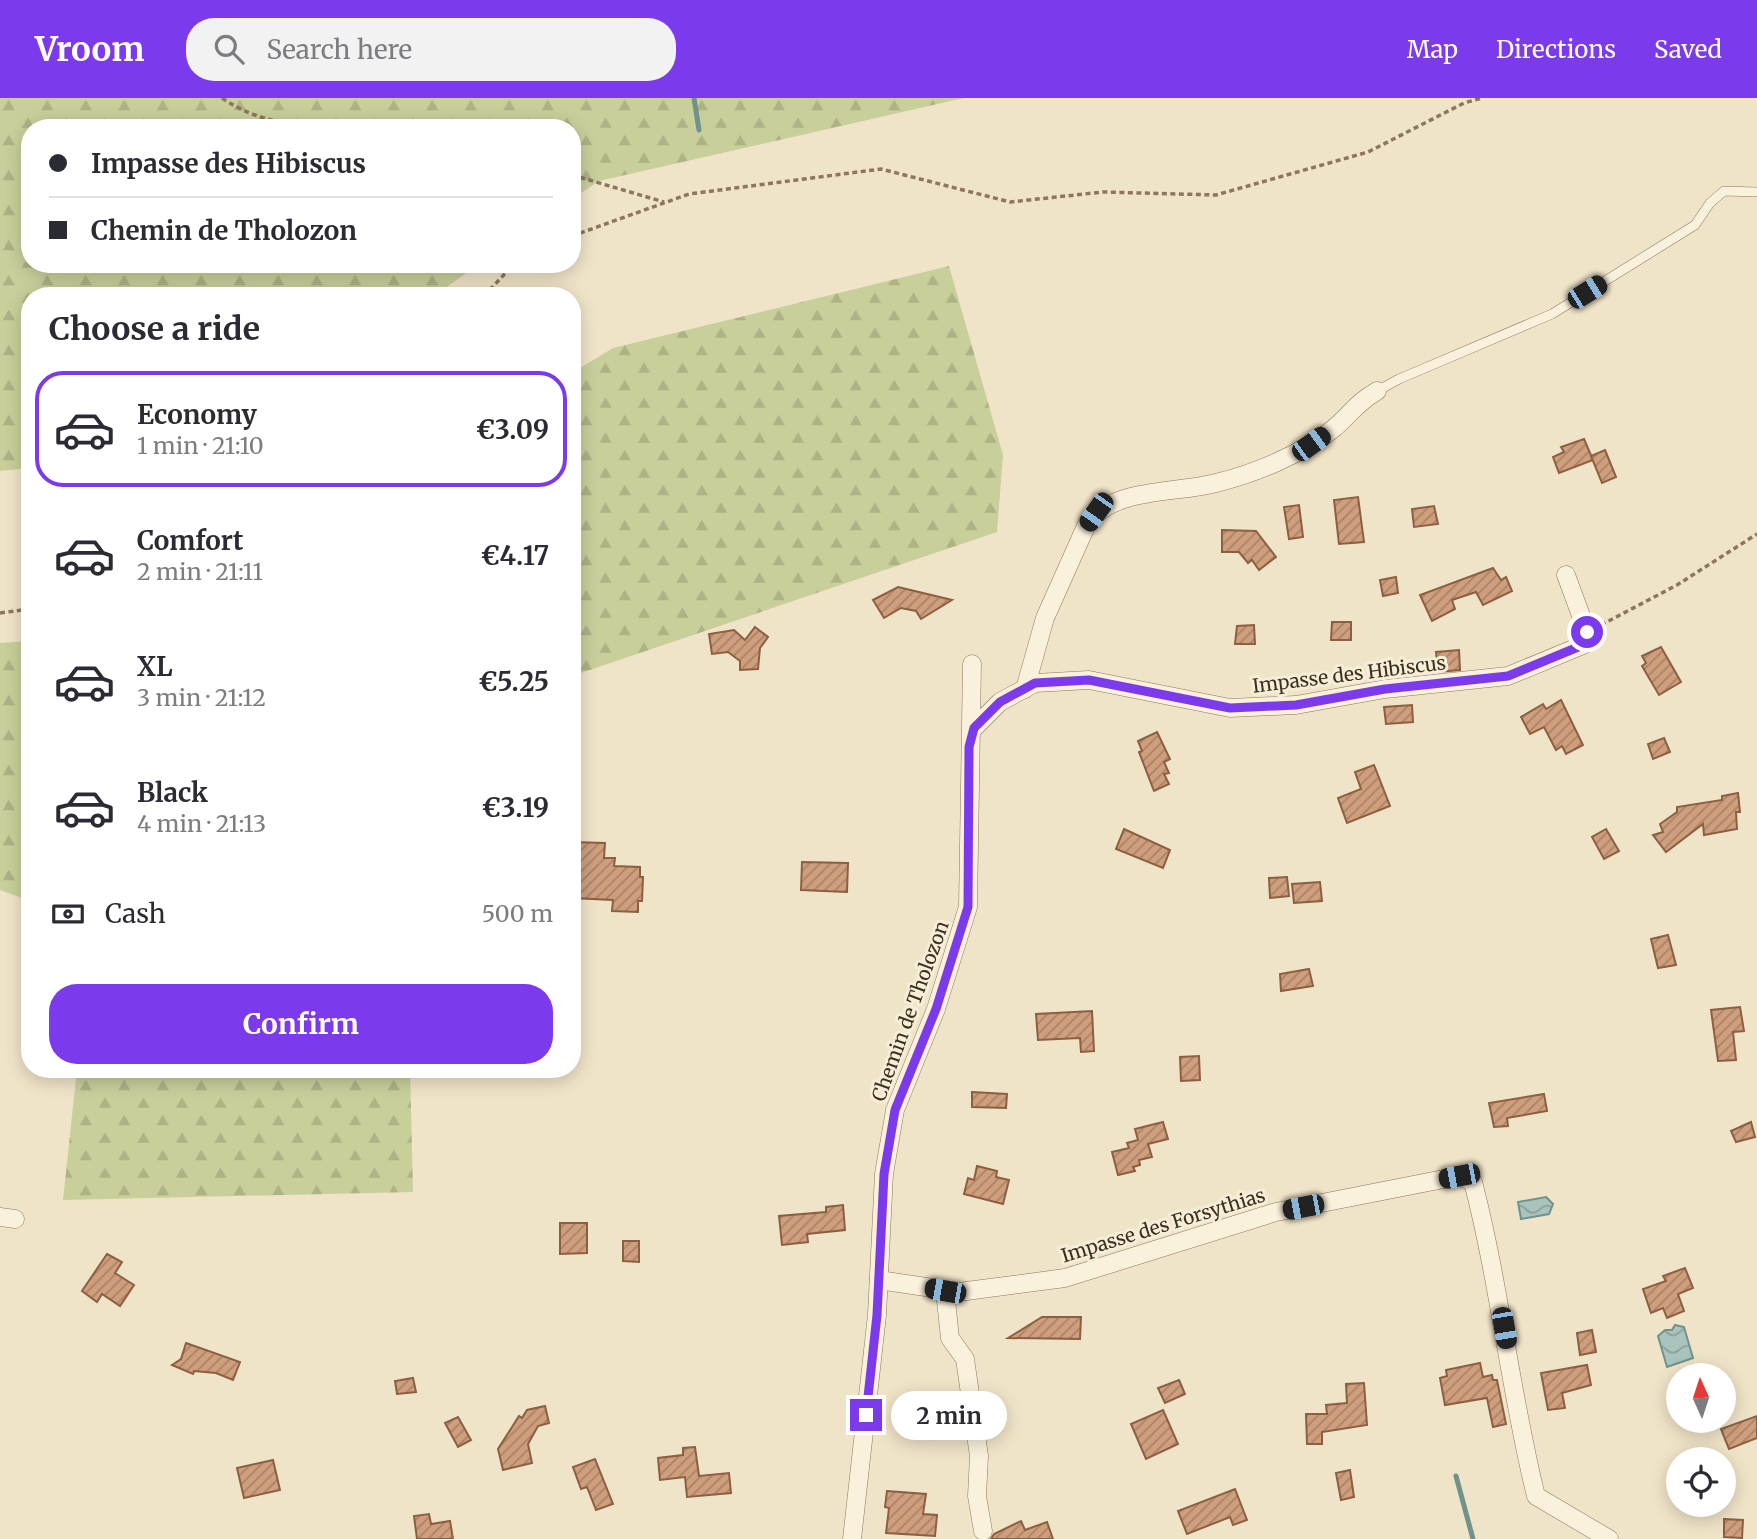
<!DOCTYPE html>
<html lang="en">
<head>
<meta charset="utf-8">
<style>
	:root { --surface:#fff; --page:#f2f2f3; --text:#2b2b33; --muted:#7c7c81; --line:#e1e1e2; --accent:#7c3aed }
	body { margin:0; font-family:Merriweather,serif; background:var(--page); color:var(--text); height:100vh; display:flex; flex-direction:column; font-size:26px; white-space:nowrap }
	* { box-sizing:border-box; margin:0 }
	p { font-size:23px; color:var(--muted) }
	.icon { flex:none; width:38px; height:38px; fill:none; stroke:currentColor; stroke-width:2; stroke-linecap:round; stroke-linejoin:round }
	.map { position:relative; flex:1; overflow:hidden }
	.details { position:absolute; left:21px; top:189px; width:560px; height:791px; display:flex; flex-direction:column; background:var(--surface); border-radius:28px; box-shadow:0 4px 18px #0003 }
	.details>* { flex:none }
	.banner { position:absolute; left:21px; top:21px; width:560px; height:154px; border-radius:28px; box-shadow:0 4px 18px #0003; display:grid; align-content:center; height:154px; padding:0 28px; background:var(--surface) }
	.needle { width:46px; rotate:357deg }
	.controls { position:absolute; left:1666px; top:1265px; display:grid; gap:14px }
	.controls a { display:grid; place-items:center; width:70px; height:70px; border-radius:50%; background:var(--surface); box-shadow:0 4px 18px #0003; font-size:35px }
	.end { position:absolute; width:32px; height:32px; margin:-16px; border:9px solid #7c3aed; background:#fff; box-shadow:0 0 0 4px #fff }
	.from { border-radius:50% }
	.bubble { position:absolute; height:49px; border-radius:24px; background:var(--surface); box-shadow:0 4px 18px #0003; font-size:23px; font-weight:700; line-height:49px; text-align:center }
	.car { position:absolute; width:21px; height:42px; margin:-21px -10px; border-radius:9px; box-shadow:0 0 5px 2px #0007; background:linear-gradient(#222 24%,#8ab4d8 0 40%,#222 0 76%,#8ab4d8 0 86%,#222 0) }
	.banner b { display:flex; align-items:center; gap:24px; height:66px; font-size:26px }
	.banner b+b { border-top:2px solid var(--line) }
	.banner i { width:18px; height:18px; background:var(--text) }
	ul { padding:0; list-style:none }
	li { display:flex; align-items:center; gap:21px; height:116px; margin:0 14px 10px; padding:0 14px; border:4px solid transparent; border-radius:28px }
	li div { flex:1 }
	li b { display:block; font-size:26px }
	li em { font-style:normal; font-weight:700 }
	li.on { border-color:var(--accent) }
	li>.icon { width:63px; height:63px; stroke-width:1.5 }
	h2 { padding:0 28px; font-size:32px; line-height:84px }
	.pay { display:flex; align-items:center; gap:18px; height:77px; padding:0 28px; font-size:26px }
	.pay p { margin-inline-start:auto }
	.button { display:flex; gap:14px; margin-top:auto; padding:14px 28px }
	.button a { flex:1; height:80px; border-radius:28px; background:var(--accent); color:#fff; font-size:28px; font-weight:700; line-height:80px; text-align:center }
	header { display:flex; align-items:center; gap:42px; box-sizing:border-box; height:98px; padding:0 35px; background:var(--accent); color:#fff }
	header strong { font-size:33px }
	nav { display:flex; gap:38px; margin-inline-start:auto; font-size:24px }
	.search { width:490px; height:63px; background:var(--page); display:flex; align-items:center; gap:18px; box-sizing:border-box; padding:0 24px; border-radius:28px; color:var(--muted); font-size:26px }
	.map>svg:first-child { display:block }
	.forest { fill:url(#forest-firs) }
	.water { fill:url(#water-waves); stroke:#6f938a; stroke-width:2 }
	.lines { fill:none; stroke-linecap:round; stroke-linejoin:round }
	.stream { stroke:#6f938a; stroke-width:5 }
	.building { fill:url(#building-hatch); stroke:#8d5f41; stroke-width:2 }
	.lane-casing { stroke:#8d765c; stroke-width:10 }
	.street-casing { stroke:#8d765c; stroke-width:19 }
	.path { stroke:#8d765c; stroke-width:3.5; stroke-dasharray:5 3.5; stroke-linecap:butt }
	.lane { stroke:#faf1dc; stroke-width:9 }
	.street { stroke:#faf1dc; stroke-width:18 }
	.route { stroke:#7c3aed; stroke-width:9 }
	.labels { text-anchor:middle; stroke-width:6; stroke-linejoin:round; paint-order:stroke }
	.street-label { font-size:19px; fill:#3d2e20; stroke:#f7eed8 }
</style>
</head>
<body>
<header>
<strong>Vroom</strong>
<div class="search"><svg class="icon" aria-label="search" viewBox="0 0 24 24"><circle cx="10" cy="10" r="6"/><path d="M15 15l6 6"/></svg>Search here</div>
<nav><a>Map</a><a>Directions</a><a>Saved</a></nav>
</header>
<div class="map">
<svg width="1757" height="1441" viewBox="0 0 1757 1441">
	<defs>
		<pattern id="forest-firs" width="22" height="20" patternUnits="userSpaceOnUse" patternTransform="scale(1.75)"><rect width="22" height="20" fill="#c9cf9b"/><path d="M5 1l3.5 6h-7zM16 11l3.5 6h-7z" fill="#aeb285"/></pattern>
		<pattern id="water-waves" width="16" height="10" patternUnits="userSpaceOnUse" patternTransform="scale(1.75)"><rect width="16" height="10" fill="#a9c4bc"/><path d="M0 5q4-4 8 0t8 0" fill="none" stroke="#8ba098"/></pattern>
		<pattern id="building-hatch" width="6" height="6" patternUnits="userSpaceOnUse" patternTransform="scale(1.75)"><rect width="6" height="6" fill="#cf9f7d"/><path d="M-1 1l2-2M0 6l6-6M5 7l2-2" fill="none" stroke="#a98266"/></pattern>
	</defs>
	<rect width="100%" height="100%" fill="#f0e4c8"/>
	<g class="forest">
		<path d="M0 0H964L599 83 572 101V30H30V166H479L434 198H30V370L0 373Z"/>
		<path d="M949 168 1003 357 997 434 572 578V275L613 250Z"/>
		<path d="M30 543V803L0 792V545Z"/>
		<path d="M77 971H410L413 1094 63 1102Z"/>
	</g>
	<g class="water">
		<path d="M1546 1099 1553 1106 1549 1116 1521 1121 1518 1104Z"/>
		<path d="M1675 1227 1684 1229 1693 1260 1667 1269 1658 1238 1665 1232H1672Z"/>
	</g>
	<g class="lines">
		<g class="stream">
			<path d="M694 0 699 32"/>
			<path d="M1456 1378 1473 1441"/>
		</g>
	</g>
	<g class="building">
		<path d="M1584 341 1593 362 1559 375 1553 359 1564 354 1561 349Z"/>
		<path d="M1605 352 1616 379 1602 385 1591 358Z"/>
		<path d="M1358 399 1364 444 1339 446 1334 402Z"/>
		<path d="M1299 407 1303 439 1289 441 1284 409Z"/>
		<path d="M1434 408 1438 426 1414 429 1412 411Z"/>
		<path d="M1222 432 1256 433 1276 459 1259 472 1252 462 1248 465 1239 454H1222Z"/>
		<path d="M1493 470 1501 482 1506 479 1512 493 1483 507 1476 494 1452 502 1455 511 1432 523 1420 497Z"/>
		<path d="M1396 479 1398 495 1383 498 1380 482Z"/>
		<path d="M898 489 952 502 921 521 916 513 901 510 884 520 873 502Z"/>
		<path d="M1332 524H1351V542H1331Z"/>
		<path d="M1254 527 1255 546H1235L1237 528Z"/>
		<path d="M755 529 768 539 760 550 758 571 740 572V563L728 554 712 556 709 536 734 532 745 542Z"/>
		<path d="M1661 549 1681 584 1659 597 1642 568 1646 565 1642 558Z"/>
		<path d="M1459 552 1460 572 1438 574 1436 554Z"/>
		<path d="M1561 602 1583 647 1566 656 1562 648 1556 652 1544 629 1530 636 1521 619 1543 606 1546 611Z"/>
		<path d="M1412 607 1413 624 1386 626 1384 609Z"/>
		<path d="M1157 634 1170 661 1164 664 1169 675 1164 676 1169 686 1154 693 1139 654 1142 653 1138 643Z"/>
		<path d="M1664 640 1670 654 1653 661 1648 646Z"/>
		<path d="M1374 667 1390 708 1347 725 1338 700 1361 691 1355 674Z"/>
		<path d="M1738 695 1740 714H1736L1737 731 1704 737 1703 726 1666 754 1653 737 1663 734 1660 726 1677 714V709L1722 702V698Z"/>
		<path d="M1124 731 1170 752 1163 770 1116 751Z"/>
		<path d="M1606 731 1619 753 1604 761 1592 739Z"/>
		<path d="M572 744 605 745 604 760H615L614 768 640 769V779H643L642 803H638V814L612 813 613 802 572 800Z"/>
		<path d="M802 764 848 765 847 794 801 792Z"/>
		<path d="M1287 779 1289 798 1270 800 1269 780Z"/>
		<path d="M1320 784 1322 803 1294 805 1292 786Z"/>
		<path d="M1668 837 1676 867 1658 870 1651 841Z"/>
		<path d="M1309 871 1313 888 1281 893 1280 876Z"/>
		<path d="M1740 909 1744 933 1733 934 1736 962 1718 963 1711 912Z"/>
		<path d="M1092 913 1094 953 1081 954 1080 940 1038 942 1036 916Z"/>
		<path d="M1199 958 1200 982 1181 983 1180 959Z"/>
		<path d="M972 994 1007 996 1006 1010 972 1009Z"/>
		<path d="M1544 996 1547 1013 1507 1020 1508 1028 1494 1029 1489 1005Z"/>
		<path d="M1163 1024 1168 1041 1148 1046 1152 1059 1139 1062 1140 1067 1133 1069 1135 1073 1118 1077 1112 1054 1129 1050 1127 1045 1138 1042 1135 1031Z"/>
		<path d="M1751 1024 1755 1039 1736 1044 1731 1033Z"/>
		<path d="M977 1068 997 1073 996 1079 1009 1082 1003 1106 964 1096 968 1080 974 1082Z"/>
		<path d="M843 1107 845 1132 807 1136 808 1144 782 1147 779 1118 826 1114V1109Z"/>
		<path d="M560 1125H587V1155L560 1156Z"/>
		<path d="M623 1143H639V1164L623 1163Z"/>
		<path d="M107 1156 122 1164 115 1175 134 1187 120 1208 102 1196 97 1204 82 1193Z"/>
		<path d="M1685 1170 1693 1190 1678 1196 1684 1213 1667 1220 1663 1210 1651 1215 1643 1191 1666 1183 1663 1178Z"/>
		<path d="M1042 1219H1081L1080 1241 1008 1240Z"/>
		<path d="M1592 1232 1596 1254 1580 1257 1577 1235Z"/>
		<path d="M186 1245 240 1264 233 1282 216 1275 194 1273 193 1276 172 1267 181 1261Z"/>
		<path d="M1480 1265 1483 1279 1492 1277 1493 1282H1497L1506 1326 1493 1329 1487 1300 1445 1307 1440 1280 1447 1278 1446 1272Z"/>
		<path d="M1587 1267 1591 1287 1562 1295 1565 1310 1548 1312 1541 1275Z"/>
		<path d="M413 1280 416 1294 397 1296 395 1283Z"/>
		<path d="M1179 1282 1185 1296 1165 1305 1158 1290Z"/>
		<path d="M1364 1285 1367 1327 1322 1334V1346H1307L1306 1316H1327L1326 1307 1347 1305 1346 1286Z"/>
		<path d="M545 1308 549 1325 538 1328 528 1346 532 1365 503 1372 498 1351 519 1318 522 1320 527 1312Z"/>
		<path d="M1163 1312 1178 1346 1146 1361 1131 1326Z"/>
		<path d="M1757 1318V1340L1729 1351 1721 1331Z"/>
		<path d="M458 1319 471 1342 458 1349 445 1325Z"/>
		<path d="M695 1349 699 1378 729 1375 731 1395 687 1399 685 1379 660 1382 658 1360 683 1357V1350Z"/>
		<path d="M595 1361 613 1406 596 1412 587 1389 581 1391 573 1369Z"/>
		<path d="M273 1362 280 1392 244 1400 237 1370Z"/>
		<path d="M1350 1372 1354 1399 1341 1402 1336 1375Z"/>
		<path d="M1235 1391 1247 1422 1233 1427 1230 1419 1187 1436 1178 1413Z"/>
		<path d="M887 1393 926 1396 923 1416 937 1417 935 1438 886 1435 889 1410 885 1409Z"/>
		<path d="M429 1416 431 1426 450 1423 453 1441H417L414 1418Z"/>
		<path d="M1724 1421 1743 1422 1742 1440 1724 1439Z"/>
		<path d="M1021 1423 1025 1432 1047 1424 1053 1441H991L994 1436Z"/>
	</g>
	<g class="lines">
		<defs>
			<path id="lane" d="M1377 293 1399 281 1552 216 1695 127 1710 105 1724 93 1757 94"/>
			<g id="street">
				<path d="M1025 591 1045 520 1087 426C1113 389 1175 396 1216 385 1256 375 1300 357 1333 331 1350 317 1356 305 1377 293"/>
				<path d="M974 630 1000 604 1035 585 1089 582 1230 610 1296 607 1385 591 1508 578 1583 547 1587 534 1566 477"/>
				<path d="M0 1119 15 1121"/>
				<path d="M879 1182 959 1194 1065 1180 1276 1114 1459 1078 1473 1084C1500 1188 1510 1294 1536 1398L1609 1441"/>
				<path d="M945 1193 950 1240 965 1261 979 1358 977 1398 983 1433"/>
				<path d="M852 1441 877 1217 884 1076 895 1012 936 911 968 809 972 566"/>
			</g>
		</defs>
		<use href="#lane" class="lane-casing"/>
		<use href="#street" class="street-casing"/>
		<g class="path">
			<path d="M222 0C256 23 286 26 326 30"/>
			<path d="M572 77 664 104"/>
			<path d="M572 138 689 96 881 71 1010 104 1103 94 1216 97 1368 54 1464 5 1482 0"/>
			<path d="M484 198 514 166"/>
			<path d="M0 515 30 511"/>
			<path d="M1601 527 1677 487 1757 436"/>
		</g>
		<use href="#lane" class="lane"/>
		<use href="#street" class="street"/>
	</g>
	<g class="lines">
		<path class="route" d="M866 1317 877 1217 884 1076 895 1012 936 911 968 809 969 649 974 630 1000 604 1035 585 1089 582 1230 610 1296 607 1385 591 1508 578 1583 547 1587 534"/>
	</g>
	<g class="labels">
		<g class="street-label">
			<text transform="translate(1349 576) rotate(-7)" y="7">Impasse des Hibiscus</text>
			<text transform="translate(910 913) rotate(-70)" y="7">Chemin de Tholozon</text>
			<text transform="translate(1163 1127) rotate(-17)" y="7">Impasse des Forsythias</text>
		</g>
	</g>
</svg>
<div class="controls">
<a><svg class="needle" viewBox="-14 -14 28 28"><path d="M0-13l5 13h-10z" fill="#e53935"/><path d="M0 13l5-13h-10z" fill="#7c7c81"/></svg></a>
<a><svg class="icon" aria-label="locate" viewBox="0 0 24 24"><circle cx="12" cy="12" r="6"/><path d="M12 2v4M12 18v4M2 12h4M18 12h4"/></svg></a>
</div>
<i class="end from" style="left:1587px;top:534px"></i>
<i class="end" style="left:866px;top:1317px"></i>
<div class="bubble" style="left:891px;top:1293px;width:116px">2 min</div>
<i class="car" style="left:1587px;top:194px;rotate:58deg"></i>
<i class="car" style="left:1311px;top:346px;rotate:54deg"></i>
<i class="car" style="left:1096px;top:414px;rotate:215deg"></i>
<i class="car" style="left:1459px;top:1078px;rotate:259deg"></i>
<i class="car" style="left:1303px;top:1109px;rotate:259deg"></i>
<i class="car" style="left:945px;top:1193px;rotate:280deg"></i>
<i class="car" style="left:1504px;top:1230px;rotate:170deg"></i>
<div class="banner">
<b><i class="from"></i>Impasse des Hibiscus</b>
<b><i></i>Chemin de Tholozon</b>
</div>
<section class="details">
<h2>Choose a ride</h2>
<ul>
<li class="on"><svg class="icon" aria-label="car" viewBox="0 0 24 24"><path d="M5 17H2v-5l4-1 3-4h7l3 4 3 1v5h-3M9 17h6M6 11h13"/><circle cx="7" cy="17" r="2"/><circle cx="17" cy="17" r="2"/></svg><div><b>Economy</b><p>1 min · 21:10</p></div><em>€3.09</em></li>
<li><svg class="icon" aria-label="car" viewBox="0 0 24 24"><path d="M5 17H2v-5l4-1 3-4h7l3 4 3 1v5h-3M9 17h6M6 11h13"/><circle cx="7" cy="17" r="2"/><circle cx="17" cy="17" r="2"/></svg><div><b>Comfort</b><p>2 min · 21:11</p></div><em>€4.17</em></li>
<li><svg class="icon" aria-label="car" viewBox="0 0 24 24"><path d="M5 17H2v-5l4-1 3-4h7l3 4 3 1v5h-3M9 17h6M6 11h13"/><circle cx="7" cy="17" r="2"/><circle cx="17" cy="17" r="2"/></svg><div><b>XL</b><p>3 min · 21:12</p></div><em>€5.25</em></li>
<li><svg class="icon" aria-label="car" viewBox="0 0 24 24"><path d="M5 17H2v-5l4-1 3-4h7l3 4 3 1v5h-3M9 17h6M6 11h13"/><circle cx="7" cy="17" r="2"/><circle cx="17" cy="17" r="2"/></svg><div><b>Black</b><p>4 min · 21:13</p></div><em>€3.19</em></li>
</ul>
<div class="pay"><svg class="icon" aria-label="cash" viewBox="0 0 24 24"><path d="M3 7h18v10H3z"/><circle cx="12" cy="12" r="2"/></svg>Cash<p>500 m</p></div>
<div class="button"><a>Confirm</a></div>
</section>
</div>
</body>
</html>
